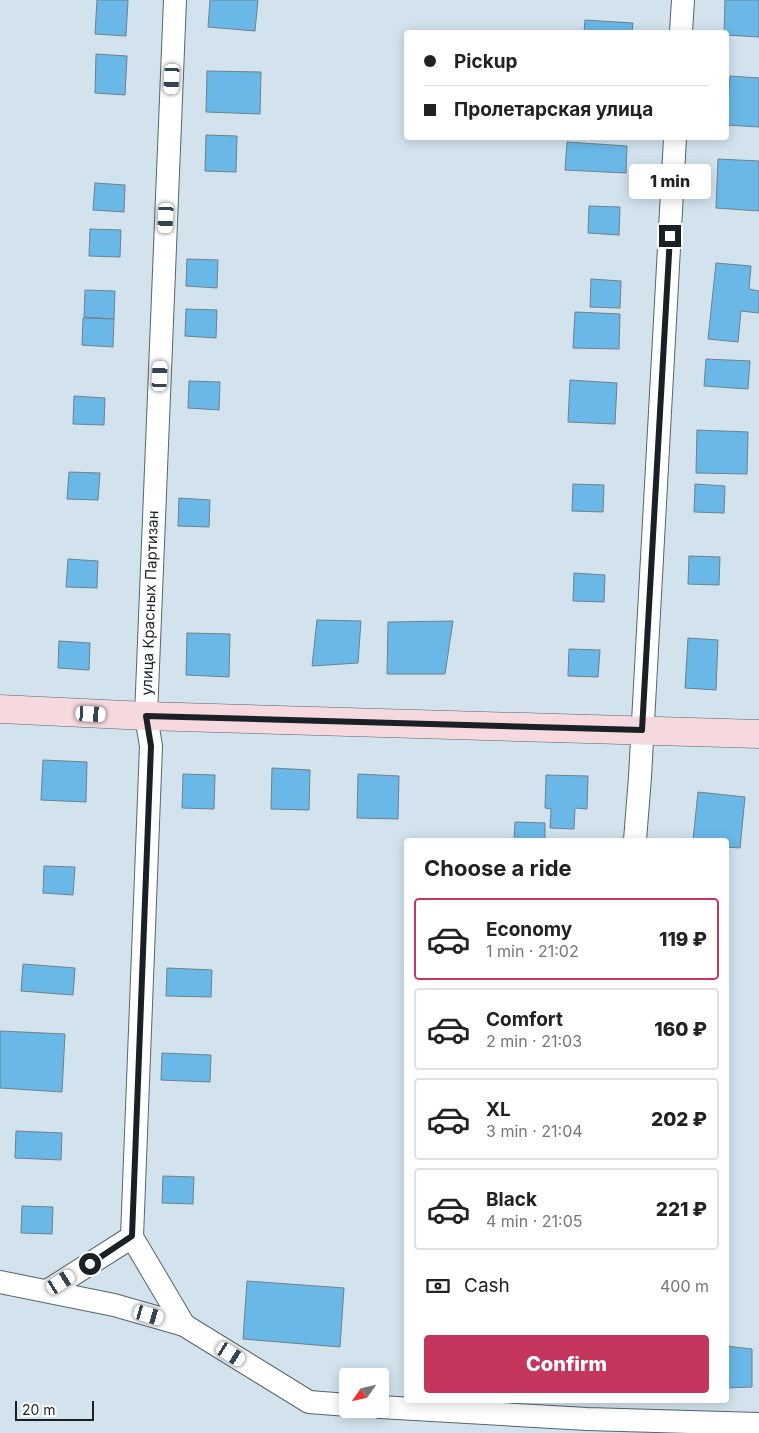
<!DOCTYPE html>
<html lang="en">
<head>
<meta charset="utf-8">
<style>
	:root { --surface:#fff; --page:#f2f2f2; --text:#222; --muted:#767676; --line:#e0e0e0; --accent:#c4365d }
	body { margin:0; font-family:Inter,sans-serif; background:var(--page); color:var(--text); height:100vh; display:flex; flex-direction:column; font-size:19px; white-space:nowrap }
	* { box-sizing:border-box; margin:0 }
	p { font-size:16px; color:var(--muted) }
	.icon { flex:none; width:28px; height:28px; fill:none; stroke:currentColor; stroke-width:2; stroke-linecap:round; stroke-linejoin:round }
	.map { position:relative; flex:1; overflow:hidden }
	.drawer { position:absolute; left:404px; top:838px; width:325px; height:565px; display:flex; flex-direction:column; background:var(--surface); border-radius:5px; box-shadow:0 2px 12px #0003 }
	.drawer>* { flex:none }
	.banner { position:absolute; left:404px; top:30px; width:325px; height:110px; border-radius:5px; box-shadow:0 2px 12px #0003; display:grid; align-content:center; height:110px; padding:0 20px; background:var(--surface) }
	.needle { width:32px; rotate:236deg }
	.tools { position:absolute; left:339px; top:1368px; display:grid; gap:10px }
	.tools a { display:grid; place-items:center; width:50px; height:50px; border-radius:5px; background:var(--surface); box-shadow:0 2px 12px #0003; font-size:25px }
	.scale { position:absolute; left:15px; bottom:12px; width:79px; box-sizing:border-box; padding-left:5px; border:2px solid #1a2024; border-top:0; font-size:14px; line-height:18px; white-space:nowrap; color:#1a2024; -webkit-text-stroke:4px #fff; paint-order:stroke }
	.end { position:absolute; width:22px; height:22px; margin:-11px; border:6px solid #1a2024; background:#fff; box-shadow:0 0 0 2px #fff }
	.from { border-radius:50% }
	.bubble { position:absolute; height:35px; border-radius:5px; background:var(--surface); box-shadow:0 2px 12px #0003; font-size:16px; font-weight:800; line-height:35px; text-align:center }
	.car { position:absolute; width:15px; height:30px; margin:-15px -8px; border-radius:6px; box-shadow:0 0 4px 1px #0007; background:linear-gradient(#fff 24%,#345 0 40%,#fff 0 76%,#345 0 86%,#fff 0) }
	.banner b { display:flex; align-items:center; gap:18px; height:48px; font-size:19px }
	.banner b+b { border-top:1px solid var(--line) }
	.banner i { width:12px; height:12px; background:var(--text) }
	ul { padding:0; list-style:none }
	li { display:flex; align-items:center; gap:15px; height:82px; margin:0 10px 8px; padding:0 10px; border:2px solid var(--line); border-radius:5px }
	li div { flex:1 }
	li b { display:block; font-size:19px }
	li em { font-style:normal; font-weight:800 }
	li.selected { border-color:var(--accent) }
	li>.icon { width:45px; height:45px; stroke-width:1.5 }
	h2 { padding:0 20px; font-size:22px; line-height:60px }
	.pay { display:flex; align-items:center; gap:12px; height:55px; padding:0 20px; font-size:19px }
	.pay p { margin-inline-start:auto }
	.button { display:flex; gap:10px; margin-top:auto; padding:10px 20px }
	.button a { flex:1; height:58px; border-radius:5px; background:var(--accent); color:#fff; font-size:20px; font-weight:800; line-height:58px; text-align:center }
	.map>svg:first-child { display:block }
	.building { fill:#69b8e7; stroke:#71808a }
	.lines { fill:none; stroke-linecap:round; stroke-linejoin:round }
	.street-casing { stroke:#56646e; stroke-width:24 }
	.secondary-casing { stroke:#56646e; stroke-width:29 }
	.street { stroke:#fff; stroke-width:22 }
	.secondary { stroke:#f6d9de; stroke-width:28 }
	.route { stroke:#1a2024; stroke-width:6 }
	.labels { text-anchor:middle; stroke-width:5; stroke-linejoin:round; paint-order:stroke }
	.street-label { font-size:15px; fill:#1a2024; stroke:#fff }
</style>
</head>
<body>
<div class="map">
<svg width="759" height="1433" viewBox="0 0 759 1433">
	<rect width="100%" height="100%" fill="#d2e3ee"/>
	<g class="building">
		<path d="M97 0H128L126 36 95 34Z"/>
		<path d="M210 0H258L255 31 208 27Z"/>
		<path d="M725 0H759V37L726 35V32H724Z"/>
		<path d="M585 20 633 23 632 32H584Z"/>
		<path d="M96 54 127 56 125 95 95 93Z"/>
		<path d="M207 71 261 72 260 114 206 112Z"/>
		<path d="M730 76 759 78V127L726 125Z"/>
		<path d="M206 135 237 136 236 172 205 171Z"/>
		<path d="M567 142 627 146 626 173 565 170Z"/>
		<path d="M718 159 759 161V211L716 208Z"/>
		<path d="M95 183 125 185 124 212 93 210Z"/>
		<path d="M589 206 620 207 619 235 588 233Z"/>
		<path d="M90 229 121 230 120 257 89 256Z"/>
		<path d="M187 259 218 260 217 288 186 286Z"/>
		<path d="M716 263 751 266 749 289 759 291V313L741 311 738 342 708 339Z"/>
		<path d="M591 279 621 281 620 308 590 307Z"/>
		<path d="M85 290 115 291 114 319 84 317Z"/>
		<path d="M186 309 217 310 216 338 185 336Z"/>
		<path d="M575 312 620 314 619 349 573 348Z"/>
		<path d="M83 318 114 319 113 347 82 345Z"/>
		<path d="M706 359 750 361 748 389 704 386Z"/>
		<path d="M570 380 617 383 615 424 568 422Z"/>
		<path d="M189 381 220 382 219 410 188 408Z"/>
		<path d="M74 396 105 398 104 425 73 424Z"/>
		<path d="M697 430 748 432 747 474 696 473Z"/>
		<path d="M69 472 100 473 98 500 67 499Z"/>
		<path d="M573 484 604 485 603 512 572 511Z"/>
		<path d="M695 484 725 486 724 513 694 512Z"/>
		<path d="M179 498 210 500 209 527 178 526Z"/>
		<path d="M689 556 720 557 719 585 688 584Z"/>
		<path d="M68 559 98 561 97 588 66 587Z"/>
		<path d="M574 573 605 575 604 602 573 601Z"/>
		<path d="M317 620 361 621 358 663 312 666Z"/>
		<path d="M453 621 445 674H387L388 622Z"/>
		<path d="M187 633 230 634 229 677 186 675Z"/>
		<path d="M688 638 718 640 716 690 685 688Z"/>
		<path d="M59 641 90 643 89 670 58 668Z"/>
		<path d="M569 649 600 650 598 677 568 676Z"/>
		<path d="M43 760 87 762 86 802 41 800Z"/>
		<path d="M272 768 310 770 309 810 271 809Z"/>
		<path d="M183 774 215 775 214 809 182 808Z"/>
		<path d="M358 774 399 776 398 819 357 818Z"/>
		<path d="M546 775 588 776 587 809 575 808 574 829 550 828 551 809 545 808Z"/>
		<path d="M698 792 745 797 740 848 726 847V840H693Z"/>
		<path d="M515 822 545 823V840H514Z"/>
		<path d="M44 866 75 867 73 895 43 893Z"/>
		<path d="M23 964 75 968 73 995 21 991Z"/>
		<path d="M167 968 212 970 211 997 166 996Z"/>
		<path d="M0 1031 65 1034 62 1092 0 1088Z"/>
		<path d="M162 1053 211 1055 210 1082 161 1080Z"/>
		<path d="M16 1131 62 1133 61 1160 15 1158Z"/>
		<path d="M163 1176 194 1177 193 1204 162 1203Z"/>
		<path d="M22 1206 53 1207 52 1234 21 1233Z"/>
		<path d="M247 1281 344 1288 340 1347 243 1339Z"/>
		<path d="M726 1346 752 1349V1387L726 1388Z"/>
	</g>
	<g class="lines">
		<defs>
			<g id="street">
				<path d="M175 0 146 716 151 746 132 1237 184 1325"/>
				<path d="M681 32 683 0"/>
				<path d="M635 840 640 777 675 138"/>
				<path d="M0 1282 114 1305 184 1325 309 1402 348 1405"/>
				<path d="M47 1291 132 1237"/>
				<path d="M380 1407 587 1419 759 1424"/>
			</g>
			<path id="secondary" d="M0 709 146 716 759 734"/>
		</defs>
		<use href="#street" class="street-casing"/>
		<use href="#secondary" class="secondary-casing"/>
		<use href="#street" class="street"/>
		<use href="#secondary" class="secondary"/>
	</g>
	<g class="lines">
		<path class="route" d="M90 1264 132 1236 151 746 146 716 642 730 670 236"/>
	</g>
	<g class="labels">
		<g class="street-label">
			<text transform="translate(150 603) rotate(-88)" y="5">улица Красных Партизан</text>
		</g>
	</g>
</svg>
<div class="tools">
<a><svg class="needle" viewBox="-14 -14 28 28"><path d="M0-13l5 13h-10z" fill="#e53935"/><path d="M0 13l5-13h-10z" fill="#767676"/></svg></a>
</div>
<div class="scale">20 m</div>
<i class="end from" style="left:90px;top:1264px"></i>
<i class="end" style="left:670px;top:236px"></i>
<div class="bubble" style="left:629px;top:164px;width:82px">1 min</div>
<i class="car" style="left:172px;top:79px;rotate:183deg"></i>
<i class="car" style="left:166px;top:218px;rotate:183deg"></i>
<i class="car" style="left:160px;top:376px;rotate:3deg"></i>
<i class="car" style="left:91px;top:714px;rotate:93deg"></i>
<i class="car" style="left:61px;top:1282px;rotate:57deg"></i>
<i class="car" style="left:149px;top:1315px;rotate:106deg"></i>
<i class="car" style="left:231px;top:1354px;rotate:122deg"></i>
<div class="banner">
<b><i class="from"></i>Pickup</b>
<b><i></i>Пролетарская улица</b>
</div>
<section class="drawer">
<h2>Choose a ride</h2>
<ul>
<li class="selected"><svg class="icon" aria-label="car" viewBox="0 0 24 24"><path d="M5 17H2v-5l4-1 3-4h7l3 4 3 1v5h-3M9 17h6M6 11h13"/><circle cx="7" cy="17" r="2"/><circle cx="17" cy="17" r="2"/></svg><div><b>Economy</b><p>1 min · 21:02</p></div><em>119 ₽</em></li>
<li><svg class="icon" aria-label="car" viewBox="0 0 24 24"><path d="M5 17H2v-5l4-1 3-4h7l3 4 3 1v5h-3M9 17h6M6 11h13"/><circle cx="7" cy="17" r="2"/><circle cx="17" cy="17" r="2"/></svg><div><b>Comfort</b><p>2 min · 21:03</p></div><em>160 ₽</em></li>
<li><svg class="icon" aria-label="car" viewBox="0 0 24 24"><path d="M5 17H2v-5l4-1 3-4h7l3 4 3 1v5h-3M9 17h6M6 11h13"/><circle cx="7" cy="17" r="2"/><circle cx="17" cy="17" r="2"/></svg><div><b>XL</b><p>3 min · 21:04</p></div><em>202 ₽</em></li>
<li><svg class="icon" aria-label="car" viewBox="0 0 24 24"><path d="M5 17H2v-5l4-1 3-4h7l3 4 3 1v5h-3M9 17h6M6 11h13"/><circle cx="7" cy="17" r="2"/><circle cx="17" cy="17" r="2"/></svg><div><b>Black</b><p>4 min · 21:05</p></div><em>221 ₽</em></li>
</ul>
<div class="pay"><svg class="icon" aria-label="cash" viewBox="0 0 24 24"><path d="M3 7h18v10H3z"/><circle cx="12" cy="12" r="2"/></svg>Cash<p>400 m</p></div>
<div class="button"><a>Confirm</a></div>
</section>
</div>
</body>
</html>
